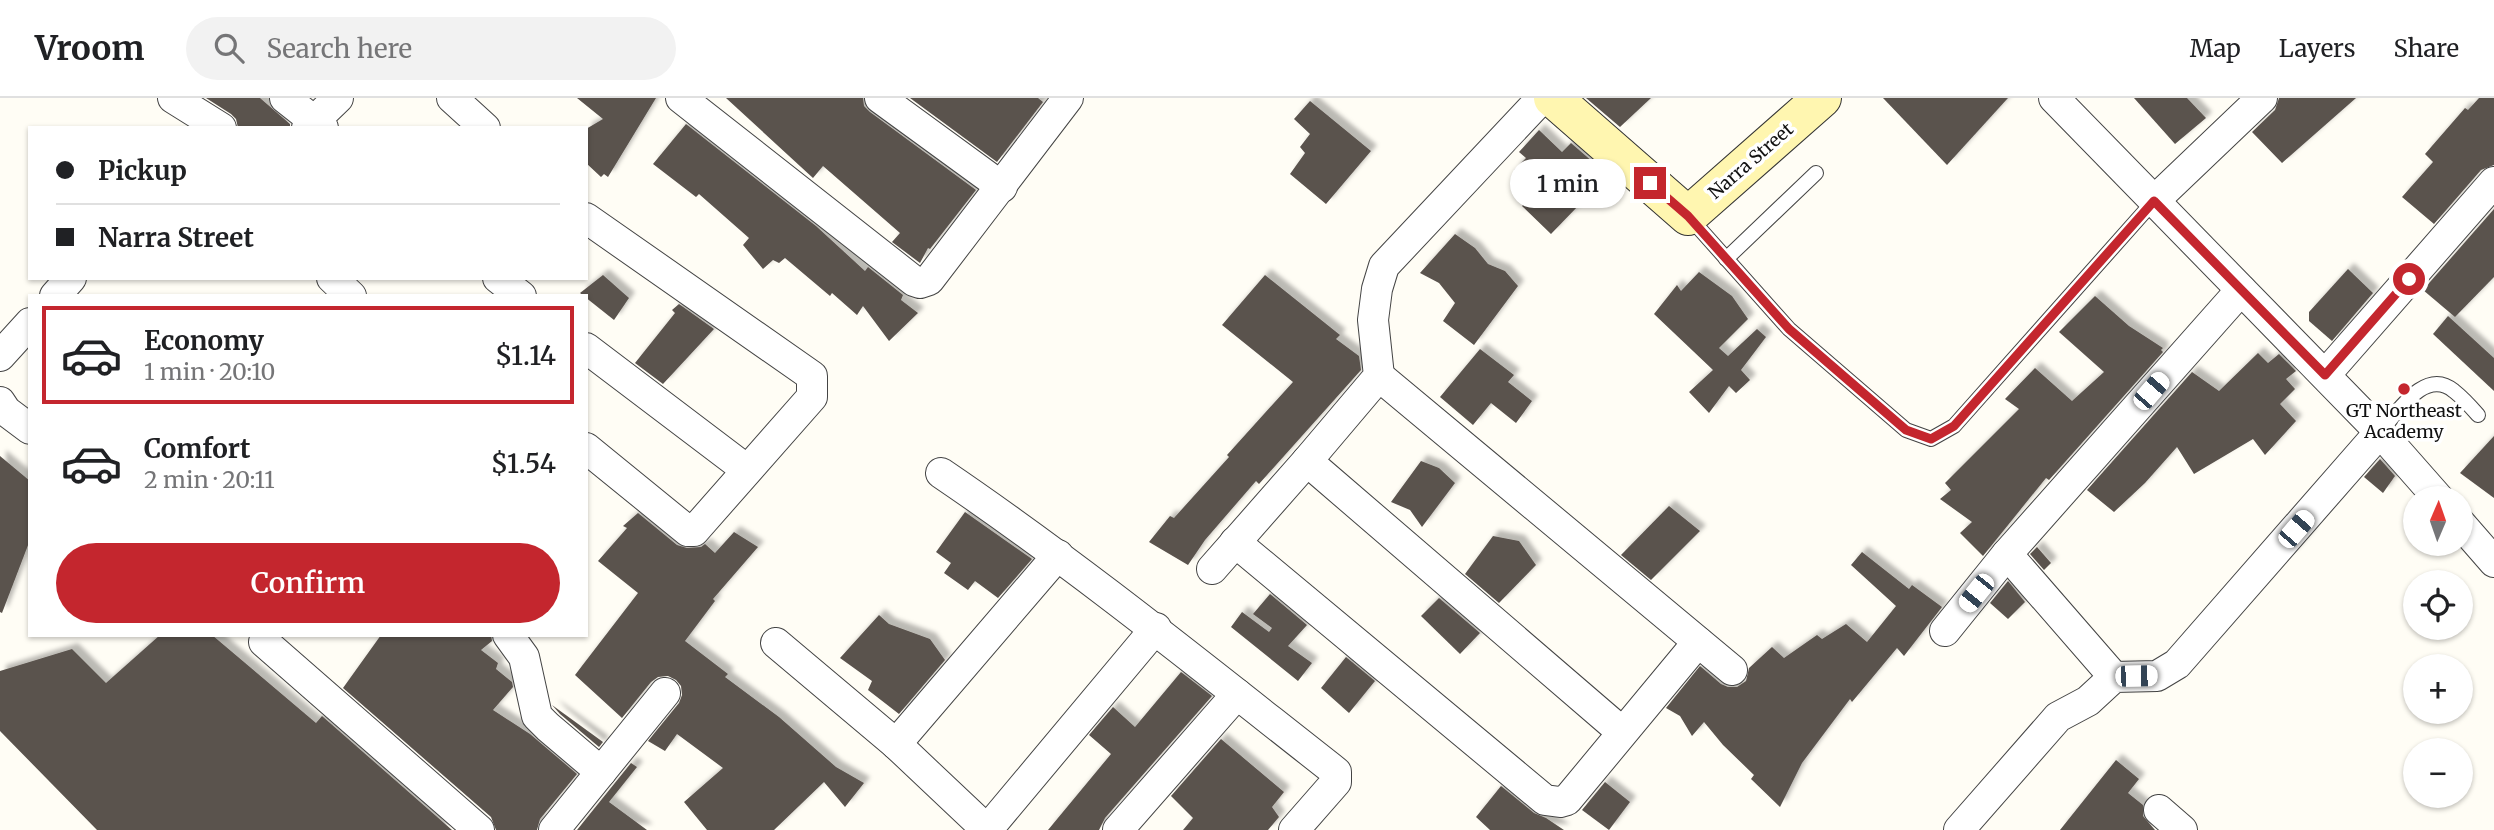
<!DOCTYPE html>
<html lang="en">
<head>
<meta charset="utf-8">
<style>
	:root { --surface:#fff; --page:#f2f2f2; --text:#202124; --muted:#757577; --line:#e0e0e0; --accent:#c4262e }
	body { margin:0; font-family:Merriweather,serif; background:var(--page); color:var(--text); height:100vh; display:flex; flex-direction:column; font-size:26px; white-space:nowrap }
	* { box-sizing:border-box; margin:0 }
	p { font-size:23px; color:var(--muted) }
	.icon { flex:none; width:38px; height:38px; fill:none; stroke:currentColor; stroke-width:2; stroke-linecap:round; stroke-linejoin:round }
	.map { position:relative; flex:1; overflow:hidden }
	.side { position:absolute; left:28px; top:196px; width:560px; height:343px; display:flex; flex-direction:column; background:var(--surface); border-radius:0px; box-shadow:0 2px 5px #0004 }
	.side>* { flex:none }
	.banner { position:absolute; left:28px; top:28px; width:560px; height:154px; border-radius:0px; box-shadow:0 2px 5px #0004; display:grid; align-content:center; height:154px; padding:0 28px; background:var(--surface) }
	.needle { width:46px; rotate:2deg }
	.tools { position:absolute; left:2403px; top:388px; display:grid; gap:14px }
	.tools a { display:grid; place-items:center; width:70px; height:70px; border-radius:50%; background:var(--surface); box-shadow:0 2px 5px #0004; font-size:35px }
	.end { position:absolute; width:32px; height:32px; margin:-16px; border:9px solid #c4262e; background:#fff; box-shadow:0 0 0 4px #fff }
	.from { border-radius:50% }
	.bubble { position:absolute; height:49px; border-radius:24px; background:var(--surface); box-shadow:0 2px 5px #0004; font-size:23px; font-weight:600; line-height:49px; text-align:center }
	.car { position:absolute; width:21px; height:42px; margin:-21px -10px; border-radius:9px; box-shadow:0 0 5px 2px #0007; background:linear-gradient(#fff 24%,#345 0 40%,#fff 0 76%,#345 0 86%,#fff 0) }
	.banner b { display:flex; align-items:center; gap:24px; height:66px; font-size:26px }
	.banner b+b { border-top:2px solid var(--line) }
	.banner i { width:18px; height:18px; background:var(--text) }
	ul { padding:12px 0 0; list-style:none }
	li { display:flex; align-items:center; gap:21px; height:98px; margin:0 14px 10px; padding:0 14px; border:4px solid transparent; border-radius:0px }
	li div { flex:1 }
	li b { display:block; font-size:26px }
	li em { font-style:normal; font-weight:600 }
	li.current { border-color:var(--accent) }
	li>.icon { width:63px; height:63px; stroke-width:1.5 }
	.action { display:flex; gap:14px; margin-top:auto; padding:14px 28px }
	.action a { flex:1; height:80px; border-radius:42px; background:var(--accent); color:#fff; font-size:28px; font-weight:600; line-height:80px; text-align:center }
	header { display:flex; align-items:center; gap:42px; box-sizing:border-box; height:98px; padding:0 35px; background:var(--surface); border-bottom:2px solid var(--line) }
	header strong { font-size:33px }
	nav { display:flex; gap:38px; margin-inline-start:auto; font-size:24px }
	.search { width:490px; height:63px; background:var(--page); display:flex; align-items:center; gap:18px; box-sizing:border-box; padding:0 24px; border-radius:38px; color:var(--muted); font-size:26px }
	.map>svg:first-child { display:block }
	.building { fill:#5a524d; filter:url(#shadow) }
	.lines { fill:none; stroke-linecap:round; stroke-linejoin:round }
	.lane-casing { stroke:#444; stroke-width:16 }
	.street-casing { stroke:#444; stroke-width:32 }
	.secondary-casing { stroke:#333; stroke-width:40 }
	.lane { stroke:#fff; stroke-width:14 }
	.street { stroke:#fff; stroke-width:30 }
	.secondary { stroke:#fff6b0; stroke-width:38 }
	.route { stroke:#c4262e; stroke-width:9 }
	.poi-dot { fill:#c4262e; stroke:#fff; stroke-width:2.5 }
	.labels { text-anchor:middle; stroke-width:7; stroke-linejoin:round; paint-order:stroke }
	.street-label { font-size:18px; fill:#111; stroke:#fff }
	.poi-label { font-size:18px; fill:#111; stroke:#fff }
</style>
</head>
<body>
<header>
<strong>Vroom</strong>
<div class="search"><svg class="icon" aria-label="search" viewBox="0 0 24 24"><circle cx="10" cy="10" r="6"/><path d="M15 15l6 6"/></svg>Search here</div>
<nav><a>Map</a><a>Layers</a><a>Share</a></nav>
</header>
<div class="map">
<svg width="2494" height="732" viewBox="0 0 2494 732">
	<defs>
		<filter id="shadow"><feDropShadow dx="6" dy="-6" stdDeviation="2" flood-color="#0004"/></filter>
	</defs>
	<rect width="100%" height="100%" fill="#fffdf5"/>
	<g class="building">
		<path d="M206 0H260L290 26V30H238L236 21 231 16Z"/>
		<path d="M577 0H656L608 79 604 76 601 79 586 65V31L603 21Z"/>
		<path d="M726 0H863L864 8 870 14 976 92 930 151 928 150 920 165 892 144 900 135 823 68 813 80Z"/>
		<path d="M910 0H1038L1043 4 997 64Z"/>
		<path d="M1586 0H1651L1620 29Z"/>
		<path d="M1883 0H2008L1947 67Z"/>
		<path d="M2134 0H2187L2206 20 2175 46Z"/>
		<path d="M2279 0H2356L2282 65 2252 34 2275 12Z"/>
		<path d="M2479 0H2494V67L2481 72 2434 126 2402 99 2433 64 2425 56 2465 10 2468 12Z"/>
		<path d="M1310 3 1371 53 1326 106 1290 76 1305 55 1300 49 1310 36 1294 21Z"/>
		<path d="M686 26 816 128 865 173 868 169 903 197 901 202 918 215 889 243 863 208 857 217 832 195 830 198 785 160 779 165 773 162 763 171 743 147 749 140 699 96 696 99 653 66Z"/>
		<path d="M1539 32 1562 54 1571 45 1608 77 1551 136 1522 108 1536 95 1514 72 1526 60 1519 54Z"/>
		<path d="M2494 111V179L2455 219 2423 192Z"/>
		<path d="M1455 136 1475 150 1488 166 1505 173 1518 188 1474 247 1443 223 1455 205 1439 185 1420 175Z"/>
		<path d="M2348 171 2373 195 2332 243 2309 223V214Z"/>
		<path d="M1699 174 1732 198 1748 221 1719 250 1728 258 1757 231 1766 239 1741 272 1750 282 1736 295 1729 288 1709 315 1689 294 1713 272 1654 216 1677 187 1681 193Z"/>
		<path d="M603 177 629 200 614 222 580 195Z"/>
		<path d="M1265 177 1340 237 1336 241 1359 258 1361 272 1259 386 1256 383 1205 442 1188 467 1149 444 1170 418 1174 420 1229 359 1227 357 1293 284 1222 227Z"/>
		<path d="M2095 198 2129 228 2163 250 2161 252 2163 254 2049 382 2046 380 1983 458 1960 435 1972 424 1940 401 1951 392 1945 385 2019 311 2005 301 2035 270 2072 303 2104 274 2059 234Z"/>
		<path d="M679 206 714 231 663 286 635 265 675 215 672 212Z"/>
		<path d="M2448 218 2494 260V293L2433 236Z"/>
		<path d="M1480 251 1514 277 1508 284 1532 303 1516 325 1491 305 1473 327 1440 299Z"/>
		<path d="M2258 255 2268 265 2279 256 2296 273 2286 281 2295 291 2280 306 2296 323 2265 357 2253 341 2194 376 2177 349 2145 385 2114 414 2087 392 2192 274 2219 293Z"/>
		<path d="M2494 338V400L2460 375Z"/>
		<path d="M0 358 30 383V442L2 515 0 514Z"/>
		<path d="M2380 361 2395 378 2383 395 2364 379Z"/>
		<path d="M1421 363 1439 370 1455 385 1422 429 1410 412 1391 404Z"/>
		<path d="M1669 408 1700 433 1651 482 1621 457Z"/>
		<path d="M965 414 1032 461 998 500 975 483 968 492 944 475 951 465 936 454Z"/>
		<path d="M638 415 677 447 687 450 701 449 705 446 715 455 734 434 758 449 713 501 715 503 685 543 728 576 725 579 779 619 836 669 864 685 845 709 824 684 774 732H707L684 704 723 670 677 636 665 653 648 643 679 605 682 597 681 588 676 582 668 578 658 579 651 584 622 620 575 577 638 495 598 463 627 430 623 428Z"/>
		<path d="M1493 438 1519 443 1536 467 1499 505 1465 476Z"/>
		<path d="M2037 449 2051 465 2044 472 2030 456Z"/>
		<path d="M1862 454 1909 491 1912 487 1942 509 1904 558 1897 550 1852 604 1850 601 1802 665 1780 709 1751 681 1754 677 1723 647 1704 624 1692 638 1680 618 1666 610 1700 568 1721 586 1728 589H1737L1746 583 1749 570 1772 549 1784 560 1817 537 1822 541 1846 526 1867 544 1896 508 1851 467Z"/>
		<path d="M2008 483 2025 504 2008 521 1990 505Z"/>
		<path d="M1270 496 1307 527 1288 548 1312 565 1298 583 1231 529 1242 514 1269 534 1272 530 1253 516Z"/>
		<path d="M1439 500 1480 535 1460 556 1421 518Z"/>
		<path d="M879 517 889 526 930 541 945 562 899 616 868 592 872 583 840 560Z"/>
		<path d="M160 537H212L316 625 322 618 452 732H97L0 633V573L72 551 106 585Z"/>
		<path d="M381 537H491L492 543 481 552 498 565 496 571 512 584 513 589 493 612 530 636 577 676 540 721 537 732H496L491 719 343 590Z"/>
		<path d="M1346 559 1375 583 1349 615 1321 590Z"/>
		<path d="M1181 574 1212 598 1105 720 1099 732H1048L1111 656 1089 637 1113 609 1135 629Z"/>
		<path d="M552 607 603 644 599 649 560 616Z"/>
		<path d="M1221 641 1284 694 1272 709 1279 719 1268 732H1183L1193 720 1171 698Z"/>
		<path d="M2116 662 2139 681 2128 695 2143 707V718L2155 732H2060Z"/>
		<path d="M631 665 637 669 609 704 647 732H577Z"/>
		<path d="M1605 684 1630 704 1609 732 1582 712Z"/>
		<path d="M1501 688 1534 715 1546 720 1564 732H1490L1476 719Z"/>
	</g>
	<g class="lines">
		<defs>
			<g id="lane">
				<path d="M1690 120 1789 231 1906 332 1931 341 1954 328 2154 103"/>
				<path d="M1726 161 1816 75"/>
				<path d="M2380 334C2398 314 2425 269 2454 293 2463 300 2471 309 2478 317"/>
			</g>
			<g id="street">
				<path d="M173 0 221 30"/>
				<path d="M285 0 323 30"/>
				<path d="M452 0 485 30"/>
				<path d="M681 0 914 183 920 185 929 182 1068 0"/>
				<path d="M880 0 1002 89"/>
				<path d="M2054 0 2380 334 2439 401"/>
				<path d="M307 30 338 0"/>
				<path d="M2154 103 2262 0"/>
				<path d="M586 120 812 278V299L694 433H688L586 350"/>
				<path d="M332 180 351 198"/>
				<path d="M498 180 521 198"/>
				<path d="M55 198 71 180"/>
				<path d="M586 250 747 372"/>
				<path d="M0 258 30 225"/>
				<path d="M2325 277 2494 84"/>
				<path d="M1379 278 1732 572"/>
				<path d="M0 304 6 313 30 331"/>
				<path d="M1307 363 1622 634"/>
				<path d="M941 375C1078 468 1206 572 1336 674V684L1294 732"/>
				<path d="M2460 425 2494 464"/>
				<path d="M1235 444 1545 702 1560 704 1567 702 1698 544"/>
				<path d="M2007 456 2114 579"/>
				<path d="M1212 471 1307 363 1379 278 1373 222 1377 191 1384 168 1542 0"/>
				<path d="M1945 533 2007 456 2241 192"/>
				<path d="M508 537 524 559 537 618 548 629 601 674"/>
				<path d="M264 544 479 732"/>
				<path d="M776 545 896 646 987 732"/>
				<path d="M896 646 1058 457"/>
				<path d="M2159 712 2182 732"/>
				<path d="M554 732 665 595"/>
				<path d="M987 732 1156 530"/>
				<path d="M1118 732 1237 596"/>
				<path d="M1959 732 2058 619 2088 603 2114 579 2157 578 2177 566 2380 334"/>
			</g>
			<path id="secondary" d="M1553 0 1688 118 1822 0"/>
		</defs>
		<use href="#lane" class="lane-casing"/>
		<use href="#street" class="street-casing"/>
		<use href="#secondary" class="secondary-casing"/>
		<use href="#lane" class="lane"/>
		<use href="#street" class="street"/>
		<use href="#secondary" class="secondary"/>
	</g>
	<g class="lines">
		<path class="route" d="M1650 85 1688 118 1789 231 1906 332 1931 341 1954 328 2154 103 2325 277 2409 181"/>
	</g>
	<circle class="poi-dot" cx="2404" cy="291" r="7"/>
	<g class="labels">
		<g class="street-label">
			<text transform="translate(1751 63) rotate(-41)" y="6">Narra Street</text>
		</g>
		<g class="poi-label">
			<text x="2404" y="319">GT Northeast<tspan x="2404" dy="21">Academy</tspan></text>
		</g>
	</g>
</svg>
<div class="tools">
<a><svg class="needle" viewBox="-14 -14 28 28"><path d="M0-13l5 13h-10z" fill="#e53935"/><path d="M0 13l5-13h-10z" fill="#757577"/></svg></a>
<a><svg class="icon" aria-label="locate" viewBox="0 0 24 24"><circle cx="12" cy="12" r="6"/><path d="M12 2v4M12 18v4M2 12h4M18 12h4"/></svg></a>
<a>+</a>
<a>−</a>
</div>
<i class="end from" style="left:2409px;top:181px"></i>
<i class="end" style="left:1650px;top:85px"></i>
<div class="bubble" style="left:1510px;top:61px;width:116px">1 min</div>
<i class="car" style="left:2151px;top:293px;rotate:41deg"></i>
<i class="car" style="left:2296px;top:431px;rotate:41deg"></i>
<i class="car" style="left:1976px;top:495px;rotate:219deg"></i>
<i class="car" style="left:2136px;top:578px;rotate:89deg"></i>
<div class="banner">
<b><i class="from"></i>Pickup</b>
<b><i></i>Narra Street</b>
</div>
<section class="side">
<ul>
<li class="current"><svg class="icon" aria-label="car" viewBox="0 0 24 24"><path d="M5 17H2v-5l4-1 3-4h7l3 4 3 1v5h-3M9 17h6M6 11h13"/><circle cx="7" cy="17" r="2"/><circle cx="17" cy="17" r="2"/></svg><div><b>Economy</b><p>1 min · 20:10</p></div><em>$1.14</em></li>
<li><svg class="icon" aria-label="car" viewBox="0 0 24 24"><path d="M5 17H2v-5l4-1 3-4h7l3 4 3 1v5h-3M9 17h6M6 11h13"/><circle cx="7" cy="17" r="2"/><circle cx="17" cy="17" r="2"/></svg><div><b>Comfort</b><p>2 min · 20:11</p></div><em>$1.54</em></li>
</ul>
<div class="action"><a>Confirm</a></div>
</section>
</div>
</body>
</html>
